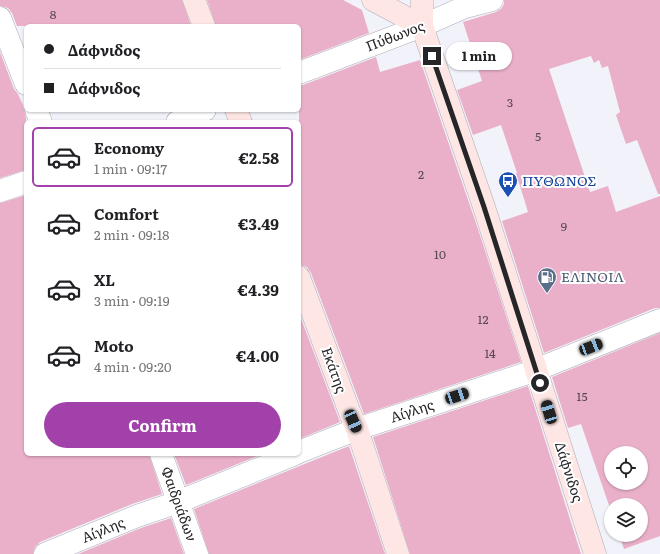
<!DOCTYPE html>
<html lang="en">
<head>
<meta charset="utf-8">
<style>
	:root { --surface:#fff; --page:#f6f6f6; --text:#202124; --muted:#757577; --line:#e0e0e0; --accent:#a141a9 }
	body { margin:0; font-family:Literata,serif; background:var(--page); color:var(--text); height:100vh; display:flex; flex-direction:column; font-size:15px; white-space:nowrap }
	* { box-sizing:border-box; margin:0 }
	p { font-size:13px; color:var(--muted) }
	.icon { flex:none; width:22px; height:22px; fill:none; stroke:currentColor; stroke-width:2; stroke-linecap:round; stroke-linejoin:round }
	.map { position:relative; flex:1; overflow:hidden }
	.details { position:absolute; left:24px; top:120px; width:277px; height:336px; display:flex; flex-direction:column; background:var(--surface); border-radius:6px; box-shadow:0 1px 3px #0004 }
	.details>* { flex:none }
	.hud { position:absolute; left:24px; top:24px; width:277px; height:88px; border-radius:6px; box-shadow:0 1px 3px #0004; display:grid; align-content:center; height:88px; padding:0 20px; background:var(--surface) }
	.buttons { position:absolute; left:604px; top:446px; display:grid; gap:8px }
	.buttons a { display:grid; place-items:center; width:44px; height:44px; border-radius:50%; background:var(--surface); box-shadow:0 1px 3px #0004; font-size:20px }
	.end { position:absolute; width:18px; height:18px; margin:-9px; border:5px solid #262629; background:#fff; box-shadow:0 0 0 2px #fff }
	.from { border-radius:50% }
	.bubble { position:absolute; height:28px; border-radius:14px; background:var(--surface); box-shadow:0 1px 3px #0004; font-size:13px; font-weight:700; line-height:28px; text-align:center }
	.car { position:absolute; width:12px; height:24px; margin:-12px -6px; border-radius:5px; box-shadow:0 0 3px 1px #0007; background:linear-gradient(#222 24%,#8ab4d8 0 40%,#222 0 76%,#8ab4d8 0 86%,#222 0) }
	.hud b { display:flex; align-items:center; gap:14px; height:38px; font-size:15px }
	.hud b+b { border-top:1px solid var(--line) }
	.hud i { width:10px; height:10px; background:var(--text) }
	ul { padding:7px 0 0; list-style:none }
	li { display:flex; align-items:center; gap:12px; height:60px; margin:0 8px 6px; padding:0 12px; border:2px solid transparent; border-radius:6px }
	li div { flex:1 }
	li b { display:block; font-size:15px }
	li em { font-style:normal; font-weight:700 }
	li.on { border-color:var(--accent) }
	li>.icon { width:36px; height:36px; stroke-width:1.5 }
	.action { display:flex; gap:8px; margin-top:auto; padding:8px 20px }
	.action a { flex:1; height:46px; border-radius:24px; background:var(--accent); color:#fff; font-size:16px; font-weight:700; line-height:46px; text-align:center }
	.map>svg:first-child { display:block }
	.building { fill:#eab0ca; fill-rule:evenodd }
	.lines { fill:none; stroke-linecap:round; stroke-linejoin:round }
	.street-casing { stroke:#aeadb5; stroke-width:23 }
	.secondary-casing { stroke:#aeadb5; stroke-width:23 }
	.street { stroke:#fff; stroke-width:22 }
	.secondary { stroke:#fde6e4; stroke-width:22 }
	.route { stroke:#262629; stroke-width:5 }
	.labels { text-anchor:middle; stroke-width:4; stroke-linejoin:round; paint-order:stroke }
	.number-label { font-size:12px; fill:#574851 }
	.street-label { font-size:14px; fill:#262629; stroke:#fff }
	.transit-label { font-size:14px; fill:#164399; stroke:#fff; text-anchor:start }
	.service-label { font-size:14px; fill:#4e5e75; stroke:#fff; text-anchor:start }
</style>
</head>
<body>
<div class="map">
<svg width="660" height="554" viewBox="0 0 660 554">
	<rect width="100%" height="100%" fill="#f2f2fb"/>
	<g class="building">
		<path d="M0 0H182L191 26H17L12 13 8 8 0 6Z"/>
		<path d="M207 0H343L362 10 369 33 299 60V26H216Z"/>
		<path d="M504 0H660V194H658L637 140 626 144 616 115 620 112 608 66 602 68 599 60 594 63 591 56 549 69 590 192 608 186 616 212 660 196V308H655L544 353 502 221 528 212 516 173H517L501 125 473 135 457 90 482 81 463 22 496 12 501 9 504 4Z"/>
		<path d="M0 52 14 89 18 94 23 105 26 118V170L0 178Z"/>
		<path d="M376 57 380 72 420 60 478 229 521 362 364 414 311 273 307 267 299 265V85H303Z"/>
		<path d="M26 195V454H149L162 494 132 504 40 542 35 547 33 554H0V203Z"/>
		<path d="M299 313 340 422 299 439Z"/>
		<path d="M660 333V536L624 549 619 535H641V505H611V511L581 424 568 428 552 377ZM611 453H641V483H611Z"/>
		<path d="M528 386 581 554H410L373 437Z"/>
		<path d="M349 446 385 554H209L194 509Z"/>
		<path d="M174 454H262L186 485Z"/>
		<path d="M171 518 184 554H78L141 528Z"/>
	</g>
	<g class="lines">
		<defs>
			<g id="street">
				<path d="M0 18 26 84"/>
				<path d="M299 73 422 26 465 7 492 0"/>
				<path d="M36 110 41 122"/>
				<path d="M177 122 205 110"/>
				<path d="M0 191 26 182"/>
				<path d="M299 452 357 429 528 373 660 320"/>
				<path d="M161 454 197 554"/>
				<path d="M45 554 137 516 178 502 295 454"/>
			</g>
			<g id="secondary">
				<path d="M194 0 204 26"/>
				<path d="M373 0 422 26"/>
				<path d="M422 0V26L484 207 595 554"/>
				<path d="M236 110 241 122"/>
				<path d="M299 277 350 413 357 429 398 554"/>
			</g>
		</defs>
		<use href="#street" class="street-casing"/>
		<use href="#secondary" class="secondary-casing"/>
		<use href="#street" class="street"/>
		<use href="#secondary" class="secondary"/>
	</g>
	<g class="lines">
		<path class="route" d="M432 56 484 207 540 383"/>
	</g>
	<defs>
		<symbol id="bus-pin" viewBox="-11 -11 22 30"><path d="M0 17L-7.5 6A9.5 9.5 0 1 1 7.5 6Z" fill="#1a4fb4" stroke="#fff"/><path d="M-5-6H5V4H4V6H2V4H-2V6H-4V4H-5ZM-3.5-4V0h7V-4ZM-3.5 1.2v1.5H-2V1.2ZM2 1.2v1.5H3.5V1.2Z" fill="#fff"/></symbol>
		<symbol id="fuel-pin" viewBox="-11 -11 22 30"><path d="M0 17L-7.5 6A9.5 9.5 0 1 1 7.5 6Z" fill="#5c6f8a" stroke="#fff"/><path d="M-5.5-6h7V0h2V4h1.3V-2.5L3-4.5l.8-.8L6-3V5H2.5V1h-1V6h-7ZM-4.2-4.7v3.2H.2V-4.7Z" fill="#fff"/></symbol>
	</defs>
	<g fill-rule="evenodd">
		<use href="#bus-pin" x="497" y="170" width="22" height="30"/>
		<use href="#fuel-pin" x="536" y="266" width="22" height="30"/>
	</g>
	<g class="labels">
		<g class="number-label">
			<text x="53" y="19">8</text>
			<text x="510" y="107">3</text>
			<text x="538" y="141">5</text>
			<text x="421" y="179">2</text>
			<text x="564" y="231">9</text>
			<text x="440" y="259">10</text>
			<text x="483" y="324">12</text>
			<text x="490" y="358">14</text>
			<text x="582" y="401">15</text>
		</g>
		<g class="street-label">
			<text transform="translate(395 36) rotate(-21)" y="5">Πύθωνος</text>
			<text transform="translate(334 370) rotate(70)" y="5">Εκάτης</text>
			<text transform="translate(412 411) rotate(-18)" y="5">Αίγλης</text>
			<text transform="translate(569 472) rotate(72)" y="5">Δάφνιδος</text>
			<text transform="translate(179 504) rotate(70)" y="5">Φαιδριάδων</text>
			<text transform="translate(103 530) rotate(-22)" y="5">Αίγλης</text>
		</g>
		<g class="transit-label">
			<text x="522" y="186">ΠΥΘΩΝΟΣ</text>
		</g>
		<g class="service-label">
			<text x="561" y="282">ΕΛΙΝΟΙΛ</text>
		</g>
	</g>
</svg>
<div class="buttons">
<a><svg class="icon" aria-label="locate" viewBox="0 0 24 24"><circle cx="12" cy="12" r="6"/><path d="M12 2v4M12 18v4M2 12h4M18 12h4"/></svg></a>
<a><svg class="icon" aria-label="layers" viewBox="0 0 24 24"><path d="M12 4l9 5-9 5-9-5zM3 14l9 5 9-5"/></svg></a>
</div>
<i class="end from" style="left:540px;top:383px"></i>
<i class="end" style="left:432px;top:56px"></i>
<div class="bubble" style="left:446px;top:42px;width:66px">1 min</div>
<i class="car" style="left:591px;top:347px;rotate:69deg"></i>
<i class="car" style="left:457px;top:396px;rotate:72deg"></i>
<i class="car" style="left:549px;top:412px;rotate:343deg"></i>
<i class="car" style="left:353px;top:421px;rotate:156deg"></i>
<div class="hud">
<b><i class="from"></i>Δάφνιδος</b>
<b><i></i>Δάφνιδος</b>
</div>
<section class="details">
<ul>
<li class="on"><svg class="icon" aria-label="car" viewBox="0 0 24 24"><path d="M5 17H2v-5l4-1 3-4h7l3 4 3 1v5h-3M9 17h6M6 11h13"/><circle cx="7" cy="17" r="2"/><circle cx="17" cy="17" r="2"/></svg><div><b>Economy</b><p>1 min · 09:17</p></div><em>€2.58</em></li>
<li><svg class="icon" aria-label="car" viewBox="0 0 24 24"><path d="M5 17H2v-5l4-1 3-4h7l3 4 3 1v5h-3M9 17h6M6 11h13"/><circle cx="7" cy="17" r="2"/><circle cx="17" cy="17" r="2"/></svg><div><b>Comfort</b><p>2 min · 09:18</p></div><em>€3.49</em></li>
<li><svg class="icon" aria-label="car" viewBox="0 0 24 24"><path d="M5 17H2v-5l4-1 3-4h7l3 4 3 1v5h-3M9 17h6M6 11h13"/><circle cx="7" cy="17" r="2"/><circle cx="17" cy="17" r="2"/></svg><div><b>XL</b><p>3 min · 09:19</p></div><em>€4.39</em></li>
<li><svg class="icon" aria-label="car" viewBox="0 0 24 24"><path d="M5 17H2v-5l4-1 3-4h7l3 4 3 1v5h-3M9 17h6M6 11h13"/><circle cx="7" cy="17" r="2"/><circle cx="17" cy="17" r="2"/></svg><div><b>Moto</b><p>4 min · 09:20</p></div><em>€4.00</em></li>
</ul>
<div class="action"><a>Confirm</a></div>
</section>
</div>
</body>
</html>
